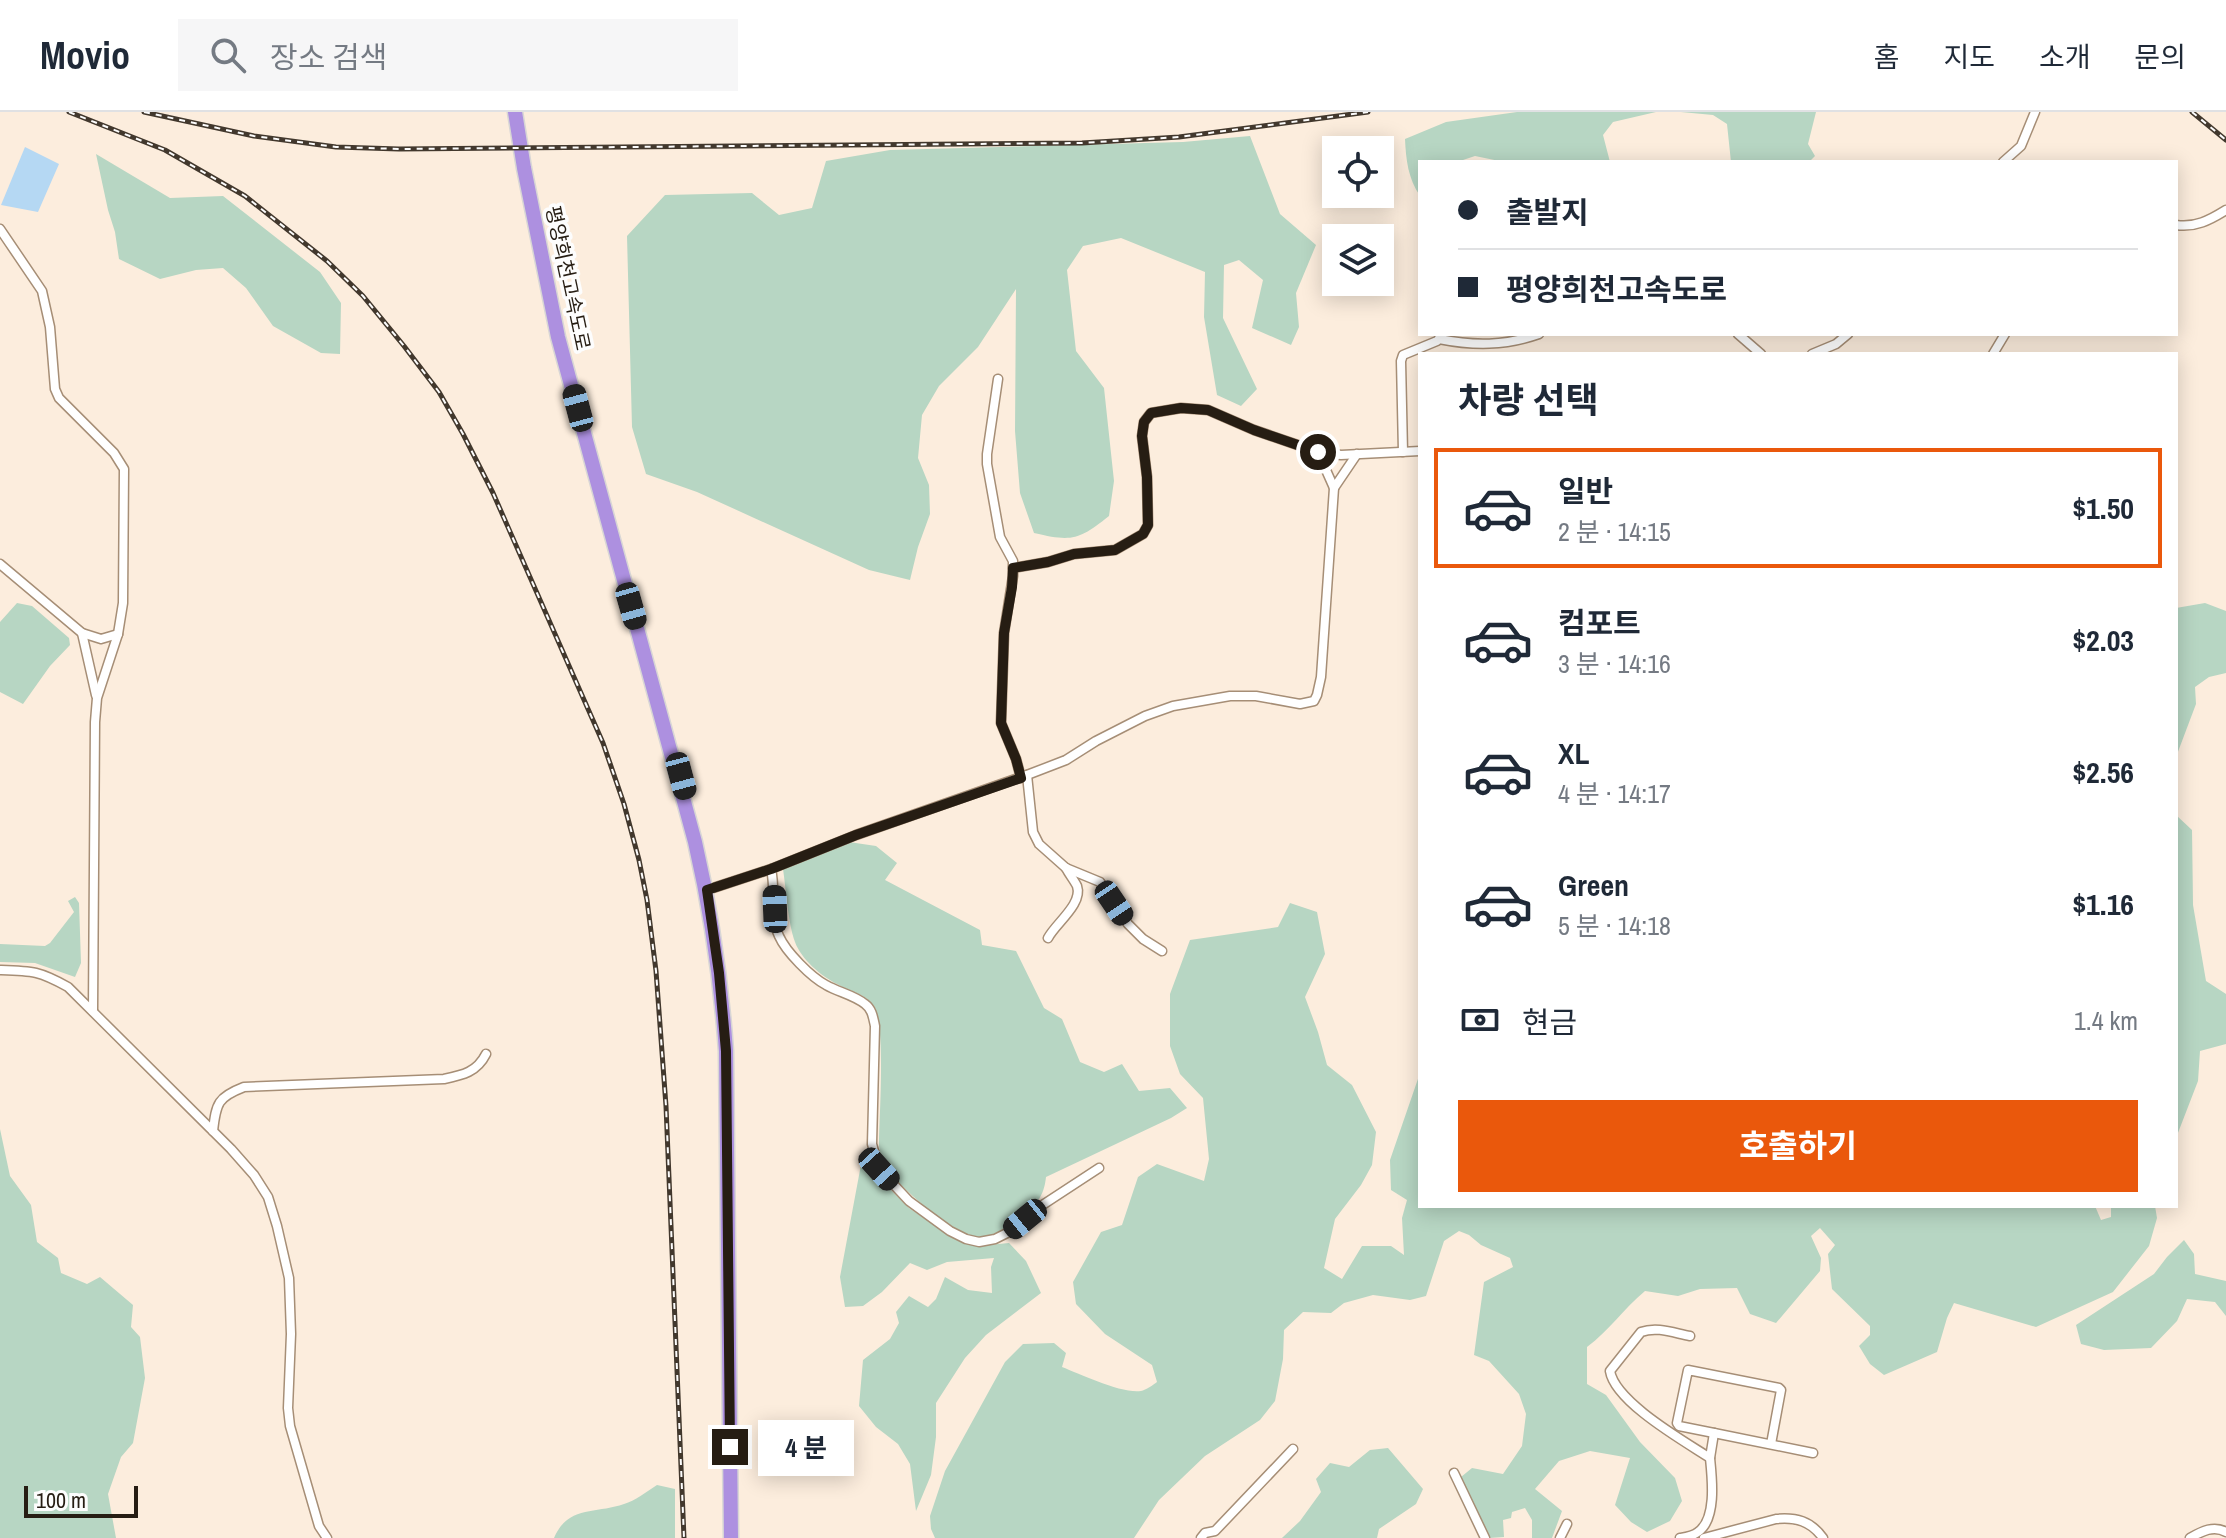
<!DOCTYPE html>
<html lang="ko">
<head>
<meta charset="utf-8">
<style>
	:root { --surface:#fff; --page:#f6f6f7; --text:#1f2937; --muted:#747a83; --line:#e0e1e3; --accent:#ea580c }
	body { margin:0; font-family:"Archivo Narrow","Noto Sans KR",sans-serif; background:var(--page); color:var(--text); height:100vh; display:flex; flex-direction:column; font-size:30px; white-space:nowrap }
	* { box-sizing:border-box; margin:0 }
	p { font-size:26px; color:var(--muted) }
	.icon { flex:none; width:44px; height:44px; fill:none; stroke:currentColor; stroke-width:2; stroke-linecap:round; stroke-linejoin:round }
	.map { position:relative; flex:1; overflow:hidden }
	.panel { position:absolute; left:1418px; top:240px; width:760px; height:856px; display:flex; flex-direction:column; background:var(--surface); border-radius:0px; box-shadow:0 4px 20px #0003 }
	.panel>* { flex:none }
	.banner { position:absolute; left:1418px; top:48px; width:760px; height:176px; border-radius:0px; box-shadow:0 4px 20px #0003; display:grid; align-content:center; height:176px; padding:0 40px; background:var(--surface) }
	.tools { position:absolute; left:1322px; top:24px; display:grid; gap:16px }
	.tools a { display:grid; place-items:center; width:72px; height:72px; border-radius:0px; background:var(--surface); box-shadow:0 4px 20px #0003; font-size:40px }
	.scale { position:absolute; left:24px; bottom:20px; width:114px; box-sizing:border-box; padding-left:8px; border:4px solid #261d13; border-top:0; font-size:22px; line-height:28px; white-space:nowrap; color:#261d13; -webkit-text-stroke:6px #fdfdfd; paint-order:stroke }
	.end { position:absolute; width:36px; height:36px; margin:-18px; border:10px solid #261d13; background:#fff; box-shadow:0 0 0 4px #fff }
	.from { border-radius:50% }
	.bubble { position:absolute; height:56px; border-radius:0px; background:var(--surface); box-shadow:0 4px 20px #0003; font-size:26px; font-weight:700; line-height:56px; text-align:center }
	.car { position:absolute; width:24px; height:48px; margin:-24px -12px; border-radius:10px; box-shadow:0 0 6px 2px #0007; background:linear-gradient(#222 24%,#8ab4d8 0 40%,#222 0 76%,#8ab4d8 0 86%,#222 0) }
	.banner b { display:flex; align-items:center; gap:28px; height:76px; font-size:30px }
	.banner b+b { border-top:2px solid var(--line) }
	.banner i { width:20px; height:20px; background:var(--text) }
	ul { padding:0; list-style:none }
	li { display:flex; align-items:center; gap:24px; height:120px; margin:0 16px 12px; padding:0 24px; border:4px solid transparent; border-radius:0px }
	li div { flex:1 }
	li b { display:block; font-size:30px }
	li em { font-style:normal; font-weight:700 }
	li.current { border-color:var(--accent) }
	li>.icon { width:72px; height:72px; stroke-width:1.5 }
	h2 { padding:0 40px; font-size:36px; line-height:96px }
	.pay { display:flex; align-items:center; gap:20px; height:88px; padding:0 40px; font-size:30px }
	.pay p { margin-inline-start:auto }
	.button { display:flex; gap:16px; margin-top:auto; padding:16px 40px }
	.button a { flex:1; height:92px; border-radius:0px; background:var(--accent); color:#fff; font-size:32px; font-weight:700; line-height:92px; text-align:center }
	header { display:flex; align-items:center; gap:48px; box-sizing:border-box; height:112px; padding:0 40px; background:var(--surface); border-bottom:2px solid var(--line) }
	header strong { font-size:38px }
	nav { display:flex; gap:44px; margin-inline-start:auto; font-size:28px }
	.search { width:560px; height:72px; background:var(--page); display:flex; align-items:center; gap:20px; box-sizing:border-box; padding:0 28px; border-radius:0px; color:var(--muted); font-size:30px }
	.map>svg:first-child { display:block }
	.green { fill:#b7d6c3 }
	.water { fill:#b5d8f3 }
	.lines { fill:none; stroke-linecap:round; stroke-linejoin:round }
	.street-casing { stroke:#a68e76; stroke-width:11 }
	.highway-casing { stroke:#d8d6d5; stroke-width:17 }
	.street { stroke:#fff; stroke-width:8 }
	.highway { stroke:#ad90e0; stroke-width:14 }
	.rail-casing { stroke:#42382d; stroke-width:5 }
	.rail { stroke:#fdfdfd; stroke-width:2; stroke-dasharray:6; stroke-linecap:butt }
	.route { stroke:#261d13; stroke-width:10 }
	.labels { text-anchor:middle; stroke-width:7; stroke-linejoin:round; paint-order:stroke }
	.street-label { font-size:20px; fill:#261d13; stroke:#fdfdfd }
</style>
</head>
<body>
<header>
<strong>Movio</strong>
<div class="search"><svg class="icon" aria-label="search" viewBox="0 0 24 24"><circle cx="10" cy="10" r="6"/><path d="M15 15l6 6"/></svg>장소 검색</div>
<nav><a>홈</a><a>지도</a><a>소개</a><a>문의</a></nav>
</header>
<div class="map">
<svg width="2226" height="1426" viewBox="0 0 2226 1426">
	<rect width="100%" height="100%" fill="#fceddd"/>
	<g class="green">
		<path d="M1517 0H1656L1613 10 1603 23 1610 50H1504L1475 44 1457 50H1420V84C1408 66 1406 48 1405 27L1446 10Z"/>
		<path d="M1681 0H1816L1808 32 1815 44 1809 50H1731L1727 12 1713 3Z"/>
		<path d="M1250 24 1280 102 1316 133 1296 181 1299 215 1291 233 1252 216 1263 168 1239 148 1224 153 1223 206 1257 277 1241 294 1217 283 1204 205 1205 160 1121 126 1083 134 1067 158 1076 239 1104 276 1114 369 1109 404C1079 428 1072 430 1034 421L1020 381 1015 319 1016 177 978 235 939 274 922 303 918 346 929 373 930 402 918 435 910 468 869 458 697 380 646 362 632 315 627 124 665 83 752 81 779 103 812 96 826 49 890 38 1183 30Z"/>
		<path d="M96 42 170 86 223 84 320 160 341 191 340 242 321 241 273 214 246 176 223 156 196 158 160 167 119 147 115 120 108 98Z"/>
		<path d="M17 491 32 494 69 526 70 533 50 554 23 592 0 580V510Z"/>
		<path d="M2205 491 2226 499V561L2209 565 2195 575 2196 592 2176 645V496Z"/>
		<path d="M2176 703 2192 718 2193 793 2206 869 2226 882V932L2200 939 2198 969 2176 1026Z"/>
		<path d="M849 730 876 734 897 751 885 768 980 818 982 833 1016 839 1044 896 1062 907 1080 950 1104 960 1122 952 1139 979 1170 976 1187 996 1171 1006 1046 1065C1044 1085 1036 1093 1020 1105 1008 1114 991 1127 976 1125 951 1120 897 1074 884 1052 881 1047 880 1040 879 1034 879 1006 886 914 874 894 866 882 849 879 837 872 821 864 801 847 795 830 788 811 786 777 783 757Z"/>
		<path d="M75 785 79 791 81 851 75 865 35 851 0 850V832L45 834 50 831 74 800 68 789Z"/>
		<path d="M1290 791 1317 800 1325 842 1305 885 1318 920 1327 953 1352 973 1376 1020 1372 1053 1361 1073 1335 1107 1324 1156 1342 1167 1362 1134H1391L1404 1143 1402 1106 1407 1088 1391 1078 1390 1048 1420 961V1094H2095L2101 1108 2111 1105V1094H2155L2157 1106 2149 1134 2113 1180 2036 1215 1954 1191 1947 1206 1937 1240 1884 1263 1870 1252 1859 1234 1870 1223V1214L1832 1177 1828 1142 1835 1133 1820 1116 1811 1124 1821 1146 1820 1159 1776 1211 1750 1202 1737 1176 1700 1177 1678 1184 1645 1179C1623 1197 1610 1218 1587 1235V1272L1606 1283 1640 1330 1675 1366 1682 1389 1670 1409 1647 1420 1631 1410 1615 1393 1630 1346 1590 1339 1559 1349 1535 1377 1562 1399 1552 1426H1532V1408L1525 1396 1512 1400 1511 1406 1503 1408 1504 1425 1489 1426 1461 1365 1472 1356 1503 1362 1522 1334 1526 1302 1519 1282 1489 1249 1474 1243 1484 1170 1513 1155 1510 1146 1481 1133 1469 1123 1459 1119 1444 1129 1426 1184 1410 1188 1373 1183 1344 1191 1331 1201 1303 1200 1284 1218 1283 1247 1275 1289 1260 1308 1205 1344 1159 1388 1134 1426H935L931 1417 930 1404 945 1359 1005 1250 1023 1232 1054 1231 1066 1241 1062 1255C1080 1262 1122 1282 1141 1279 1146 1278 1153 1273 1157 1270L1152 1253 1105 1222 1076 1192 1073 1170 1101 1120 1122 1113 1138 1065 1157 1052 1204 1069 1209 1047 1203 986 1180 962 1170 934V882L1190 828 1278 815Z"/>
		<path d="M0 1017 10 1064 31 1093 37 1130 58 1146 61 1161 87 1172 100 1165 133 1193 131 1215 140 1225 145 1266 133 1331 121 1345 108 1382 116 1426H0Z"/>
		<path d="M863 1042 881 1068 909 1096 943 1119 977 1134 1009 1131 1026 1149 1041 1181 986 1223 965 1246 936 1291V1325L931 1363 916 1399 910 1352 898 1332 876 1315 859 1294 863 1248 890 1227 899 1211 896 1200 909 1184 928 1195 936 1187 945 1165 968 1178 992 1181 991 1155 994 1146 947 1150 927 1158 910 1151 882 1180 863 1194 845 1195 840 1165Z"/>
		<path d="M2184 1128 2194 1142 2195 1162 2226 1169V1204L2215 1190 2187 1187 2177 1209 2151 1236 2104 1238 2081 1232 2076 1213 2154 1162 2167 1145Z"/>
		<path d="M1388 1336 1423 1377 1416 1392 1379 1417 1377 1426H1282L1300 1409 1321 1380 1316 1367 1330 1351 1349 1355 1370 1338Z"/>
		<path d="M657 1373 675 1377V1426H554C568 1393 596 1402 624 1392 635 1389 646 1380 657 1373Z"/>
	</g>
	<path class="water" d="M25 35 59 52 38 100 1 93Z"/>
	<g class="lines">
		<defs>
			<g id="street">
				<path d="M2003 50 2021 34 2035 0"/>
				<path d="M2176 113C2195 116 2210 108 2226 98"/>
				<path d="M0 117 42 179 50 215 55 277 59 286 114 341 124 357 123 491 118 522 97 586 95 610 93 899"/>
				<path d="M1738 222 1761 242"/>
				<path d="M1439 227C1474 234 1505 234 1539 222"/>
				<path d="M1812 242 1836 232 1848 222"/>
				<path d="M1993 242 2005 222"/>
				<path d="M998 267 987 342V352L1000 425 1013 449V464L1004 521 1001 611 1016 647 1021 666"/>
				<path d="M1403 340 1401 249 1403 243 1437 229 1443 222"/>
				<path d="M1334 376 1357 342"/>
				<path d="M0 452 82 521 96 583"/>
				<path d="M1013 456 1048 450 1074 442 1115 438 1143 422 1148 413 1147 365 1142 324 1144 310 1151 301 1181 296 1208 298 1254 318 1318 340 1341 343 1420 339"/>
				<path d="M82 521 101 527 118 522"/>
				<path d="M1027 663 1033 720 1039 732 1066 756 1100 770 1128 812 1143 827 1162 839"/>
				<path d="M771 757C776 778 770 805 779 824 786 840 811 865 826 873 838 880 854 883 865 892 872 897 873 905 875 914L872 1032 879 1057 909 1089 950 1119 966 1127 979 1130 995 1127 1009 1120 1041 1094 1099 1056"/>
				<path d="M707 778 771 757 856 723 1027 663 1066 648 1096 629 1145 604 1173 594 1230 584H1256L1300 592 1314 589 1317 583 1321 565 1334 376 1318 340"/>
				<path d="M1048 826C1056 811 1083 792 1077 774 1074 768 1069 762 1066 756"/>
				<path d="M0 858C33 859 39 859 68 875L231 1037 254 1063 268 1085 277 1114 289 1166 291 1222 288 1296 290 1314 319 1414 327 1426"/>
				<path d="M213 1019C216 991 218 985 244 975L444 967C463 963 477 960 486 942"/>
				<path d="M1714 1321 1813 1341"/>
				<path d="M1710 1346 1714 1321 1679 1314 1677 1311 1688 1258 1779 1276 1781 1278 1771 1332"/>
				<path d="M1454 1361 1485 1426"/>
				<path d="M1201 1426 1205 1421 1215 1419 1293 1337"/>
				<path d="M1560 1426 1567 1412"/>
				<path d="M1680 1426C1686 1425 1693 1424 1698 1420 1717 1407 1712 1366 1710 1346 1684 1329 1615 1290 1610 1259L1641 1220C1657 1214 1674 1221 1690 1224"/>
				<path d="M1704 1426 1776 1407C1796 1405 1811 1409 1823 1426"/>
				<path d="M2190 1426C2202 1419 2214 1413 2226 1420"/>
			</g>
			<path id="highway" d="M515 0 524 56 558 225 695 730C711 799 721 868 726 939L731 1426"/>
		</defs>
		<use href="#street" class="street-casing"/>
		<use href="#highway" class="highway-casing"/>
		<use href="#street" class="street"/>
		<use href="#highway" class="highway"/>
		<defs>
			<g id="rail">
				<path d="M69 0 165 38 245 84 327 149 363 184 404 234 439 280 463 322 493 381 603 631 624 692 639 748 647 788 656 859 666 994 684 1426"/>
				<path d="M144 0 254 24 336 35 399 37 1082 31 1179 25 1368 0"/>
				<path d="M2192 0 2226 28"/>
			</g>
		</defs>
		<use href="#rail" class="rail-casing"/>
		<use href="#rail" class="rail"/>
	</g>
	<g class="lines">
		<path class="route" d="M730 1335 726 939 719 861 707 778 771 757 856 723 1021 666 1016 647 1001 611 1004 521 1012 475 1013 456 1048 450 1074 442 1115 438 1143 422 1148 413 1147 365 1142 324 1144 310 1151 301 1181 296 1208 298 1254 318 1318 340"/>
	</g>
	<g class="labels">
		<g class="street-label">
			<text transform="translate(568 166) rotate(78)" y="7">평양희천고속도로</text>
		</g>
	</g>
</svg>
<div class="tools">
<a><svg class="icon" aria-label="locate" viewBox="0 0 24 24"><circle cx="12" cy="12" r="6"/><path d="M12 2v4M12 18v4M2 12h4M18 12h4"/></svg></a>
<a><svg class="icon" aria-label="layers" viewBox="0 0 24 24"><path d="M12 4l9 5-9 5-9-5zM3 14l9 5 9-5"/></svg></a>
</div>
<div class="scale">100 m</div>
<i class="end from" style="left:1318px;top:340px"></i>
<i class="end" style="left:730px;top:1335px"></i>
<div class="bubble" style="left:758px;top:1308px;width:96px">4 분</div>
<i class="car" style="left:578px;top:296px;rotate:345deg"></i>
<i class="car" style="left:631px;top:494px;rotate:164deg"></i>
<i class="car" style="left:681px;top:664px;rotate:165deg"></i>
<i class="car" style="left:1114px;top:791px;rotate:146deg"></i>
<i class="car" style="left:775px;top:797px;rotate:358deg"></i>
<i class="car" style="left:879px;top:1057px;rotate:138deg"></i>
<i class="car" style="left:1025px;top:1107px;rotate:231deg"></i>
<div class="banner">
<b><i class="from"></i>출발지</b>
<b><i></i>평양희천고속도로</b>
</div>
<section class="panel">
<h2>차량 선택</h2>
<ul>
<li class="current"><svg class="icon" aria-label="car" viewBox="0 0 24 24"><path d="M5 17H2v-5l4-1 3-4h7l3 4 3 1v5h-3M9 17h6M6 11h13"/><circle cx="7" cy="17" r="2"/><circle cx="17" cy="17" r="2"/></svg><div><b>일반</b><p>2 분 · 14:15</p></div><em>$1.50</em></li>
<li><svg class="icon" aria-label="car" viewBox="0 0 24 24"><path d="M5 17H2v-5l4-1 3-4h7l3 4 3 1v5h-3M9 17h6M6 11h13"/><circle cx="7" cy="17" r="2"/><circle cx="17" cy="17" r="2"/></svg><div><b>컴포트</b><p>3 분 · 14:16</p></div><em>$2.03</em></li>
<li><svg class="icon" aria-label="car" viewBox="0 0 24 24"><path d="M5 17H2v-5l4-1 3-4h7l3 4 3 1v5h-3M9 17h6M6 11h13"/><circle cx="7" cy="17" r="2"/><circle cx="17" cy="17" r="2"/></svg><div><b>XL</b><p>4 분 · 14:17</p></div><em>$2.56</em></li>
<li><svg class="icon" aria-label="car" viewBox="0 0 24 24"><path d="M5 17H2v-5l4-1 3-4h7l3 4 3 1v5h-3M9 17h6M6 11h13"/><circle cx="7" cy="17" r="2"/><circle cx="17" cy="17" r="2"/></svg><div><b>Green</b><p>5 분 · 14:18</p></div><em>$1.16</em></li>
</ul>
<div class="pay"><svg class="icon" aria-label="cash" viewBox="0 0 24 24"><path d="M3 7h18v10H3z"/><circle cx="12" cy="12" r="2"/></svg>현금<p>1.4 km</p></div>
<div class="button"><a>호출하기</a></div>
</section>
</div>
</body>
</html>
